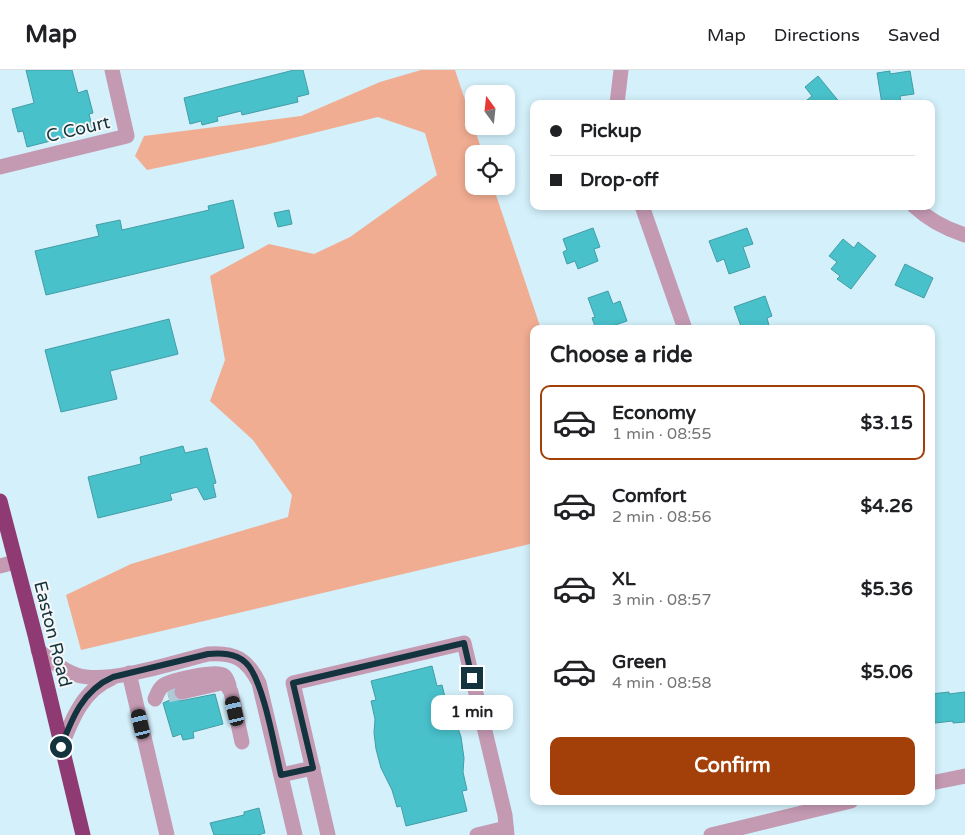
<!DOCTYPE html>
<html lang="en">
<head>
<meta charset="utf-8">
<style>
	:root { --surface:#fff; --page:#f6f6f6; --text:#202124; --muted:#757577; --line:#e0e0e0; --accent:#a33f08 }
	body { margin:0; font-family:"Varela Round",sans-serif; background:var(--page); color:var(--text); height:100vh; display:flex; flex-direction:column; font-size:19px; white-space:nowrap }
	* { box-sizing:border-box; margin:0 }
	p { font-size:16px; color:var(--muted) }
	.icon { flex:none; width:28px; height:28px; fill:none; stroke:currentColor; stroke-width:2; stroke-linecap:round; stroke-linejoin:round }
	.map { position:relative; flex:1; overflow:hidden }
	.drawer { position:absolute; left:530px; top:255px; width:405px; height:480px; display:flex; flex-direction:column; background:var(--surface); border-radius:10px; box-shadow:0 2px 8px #0003 }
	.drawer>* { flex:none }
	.top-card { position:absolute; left:530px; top:30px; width:405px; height:110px; border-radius:10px; box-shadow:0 2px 8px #0003; display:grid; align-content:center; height:110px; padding:0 20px; background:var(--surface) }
	.needle { width:32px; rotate:345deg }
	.buttons { position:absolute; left:465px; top:15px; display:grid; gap:10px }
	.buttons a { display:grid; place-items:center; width:50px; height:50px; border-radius:10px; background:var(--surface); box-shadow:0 2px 8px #0003; font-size:25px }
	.end { position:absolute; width:22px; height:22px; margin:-11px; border:6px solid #13343f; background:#fff; box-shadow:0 0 0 2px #fff }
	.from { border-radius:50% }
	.bubble { position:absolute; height:35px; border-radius:10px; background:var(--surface); box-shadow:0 2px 8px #0003; font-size:16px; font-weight:700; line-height:35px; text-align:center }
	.car { position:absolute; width:15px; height:30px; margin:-15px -8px; border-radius:6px; box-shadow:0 0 4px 1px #0007; background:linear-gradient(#222 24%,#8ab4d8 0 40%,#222 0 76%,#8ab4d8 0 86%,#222 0) }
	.top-card b { display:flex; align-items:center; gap:18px; height:48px; font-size:19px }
	.top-card b+b { border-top:1px solid var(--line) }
	.top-card i { width:12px; height:12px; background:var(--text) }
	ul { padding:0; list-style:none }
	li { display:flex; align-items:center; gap:15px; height:75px; margin:0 10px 8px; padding:0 10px; border:2px solid transparent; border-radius:10px }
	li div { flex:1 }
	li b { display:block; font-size:19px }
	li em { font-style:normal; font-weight:700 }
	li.on { border-color:var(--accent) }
	li>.icon { width:45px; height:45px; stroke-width:1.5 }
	h2 { padding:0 20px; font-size:22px; line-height:60px }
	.primary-button { display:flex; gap:10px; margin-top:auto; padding:10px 20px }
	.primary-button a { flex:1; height:58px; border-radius:10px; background:var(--accent); color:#fff; font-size:20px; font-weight:700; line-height:58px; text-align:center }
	header { display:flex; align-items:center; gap:30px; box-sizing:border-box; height:70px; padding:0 25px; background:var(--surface); border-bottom:1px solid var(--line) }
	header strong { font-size:24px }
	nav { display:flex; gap:28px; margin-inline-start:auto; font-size:18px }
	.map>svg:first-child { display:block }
	.green { fill:#f0ad92 }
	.building { fill:#48c1cb; stroke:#439da5 }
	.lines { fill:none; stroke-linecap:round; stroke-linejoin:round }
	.minor-tunnel { stroke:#adcad5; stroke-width:15; stroke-dasharray:15 8; stroke-linecap:butt }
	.minor { stroke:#c49ab3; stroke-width:15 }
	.highway { stroke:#8f3a72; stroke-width:15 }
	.route { stroke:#13343f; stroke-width:6 }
	.labels { text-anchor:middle; stroke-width:4; stroke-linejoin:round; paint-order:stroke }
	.street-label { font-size:18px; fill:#13343f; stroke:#f7f7f7 }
</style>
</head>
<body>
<header>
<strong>Map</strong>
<nav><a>Map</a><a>Directions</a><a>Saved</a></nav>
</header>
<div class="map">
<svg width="965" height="765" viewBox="0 0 965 765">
	<rect width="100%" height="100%" fill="#d3f0fb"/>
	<path class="green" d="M421 0H455L483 84H474V116H493L541 259H534V473L81 580 66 525 131 494 288 447 292 425 253 370 210 331 225 290 210 206 269 174 314 184 350 167 437 105 425 63 378 47 265 75 147 100 135 86 144 66 301 46 380 12Z"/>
	<g class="building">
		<path d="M26 0H72L78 23 87 20 93 43 89 44 93 60 27 77 23 61 18 62 12 39 34 33Z"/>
		<path d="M294 0H303L309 24 297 27 298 32 242 45 241 41 217 47 218 51 202 55 201 51 190 54 184 28Z"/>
		<path d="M890 1V4L910 1 914 24 900 26 901 33 882 34 877 3Z"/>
		<path d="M818 6 841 34H802L812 26 805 17Z"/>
		<path d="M233 130 244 178 46 225 35 181 99 166 96 155 120 150 122 160 209 140 208 136Z"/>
		<path d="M289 140 292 154 278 157 274 143Z"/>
		<path d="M593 158 600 177 594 179 598 191 578 199 575 191 567 194 563 182 567 180 563 169Z"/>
		<path d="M747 158 753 174 743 177 750 197 729 204 724 189 717 192 709 171Z"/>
		<path d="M843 169 854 178 858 172 876 186 851 219 837 209 840 206 831 199 837 192 829 186Z"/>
		<path d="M905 194 933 208 924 228 895 215Z"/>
		<path d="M608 221 613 234 620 231 627 251 604 259H596L592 248 595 247 588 228Z"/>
		<path d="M765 226 772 246 767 248 770 259H742L734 237Z"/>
		<path d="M169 249 178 284 110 301 117 329 61 342 45 280Z"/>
		<path d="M183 376 185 383 207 378 216 413 213 414 216 427 204 430 197 417 170 424 172 430 98 448 88 407 141 394 140 387Z"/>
		<path d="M432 596 437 616 442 615 447 635 453 644 461 667 464 688 463 702 467 720 462 721 467 741 406 756 401 736 397 737 392 720 381 698 376 679 374 663 375 649 371 631 376 630 371 611Z"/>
		<path d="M173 621 175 628 180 631 215 624 223 654 193 662 194 668 183 670 181 664 173 667 163 633 170 630 168 624Z"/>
		<path d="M949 622V624L965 622V652L953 653V651L935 653 931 624Z"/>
		<path d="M259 738 265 763 258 765H214L210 753 244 745V742Z"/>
	</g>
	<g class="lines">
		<path class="minor-tunnel" d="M168 625 182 622"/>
		<g class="minor">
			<path d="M617 34 621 0"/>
			<path d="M0 97 127 66 112 0"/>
			<path d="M642 136 685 259"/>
			<path d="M914 136C929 150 946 159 965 165"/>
			<path d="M0 496 15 492"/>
			<path d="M38 580C50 590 62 600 77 605 108 615 175 592 208 584 235 582 247 589 259 613L295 765"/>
			<path d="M129 603 167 765"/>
			<path d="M182 622 221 613 226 614 231 622 242 672"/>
			<path d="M155 629C157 624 159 618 164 615 171 610 216 600 223 605 227 607 227 611 229 615"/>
			<path d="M61 677C72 649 83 620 112 608"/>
			<path d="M281 705 313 698"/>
			<path d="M931 713 965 706"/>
			<path d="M328 765 293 613 464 573 505 745 507 765"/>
			<path d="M477 765 506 758"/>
			<path d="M711 765 851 731"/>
		</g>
		<path class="highway" d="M0 431 35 565 83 765"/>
	</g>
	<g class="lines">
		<path class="route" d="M61 677C72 648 83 620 113 607L208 584C221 583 235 583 245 592 263 607 275 680 281 705L313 698 293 613 464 573 472 608"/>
	</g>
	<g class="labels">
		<g class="street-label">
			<text transform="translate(78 59) rotate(-13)" y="6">C Court</text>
			<text transform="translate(53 564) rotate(76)" y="6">Easton Road</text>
		</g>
	</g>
</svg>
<div class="buttons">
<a><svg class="needle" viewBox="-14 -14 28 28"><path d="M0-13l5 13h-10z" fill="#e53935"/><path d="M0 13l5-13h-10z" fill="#757577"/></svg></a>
<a><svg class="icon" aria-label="locate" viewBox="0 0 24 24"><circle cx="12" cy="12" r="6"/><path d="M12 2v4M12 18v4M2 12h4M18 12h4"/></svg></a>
</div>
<i class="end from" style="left:61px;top:677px"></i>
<i class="end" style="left:472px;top:608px"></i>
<div class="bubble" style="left:431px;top:625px;width:82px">1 min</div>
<i class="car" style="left:235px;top:641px;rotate:347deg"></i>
<i class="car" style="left:141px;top:654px;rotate:347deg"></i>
<div class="top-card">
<b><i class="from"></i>Pickup</b>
<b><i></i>Drop-off</b>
</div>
<section class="drawer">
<h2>Choose a ride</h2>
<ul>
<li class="on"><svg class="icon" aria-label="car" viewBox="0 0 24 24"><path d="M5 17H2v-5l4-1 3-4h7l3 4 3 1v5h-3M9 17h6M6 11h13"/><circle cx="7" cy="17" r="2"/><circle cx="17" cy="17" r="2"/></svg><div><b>Economy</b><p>1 min · 08:55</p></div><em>$3.15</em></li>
<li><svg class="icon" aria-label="car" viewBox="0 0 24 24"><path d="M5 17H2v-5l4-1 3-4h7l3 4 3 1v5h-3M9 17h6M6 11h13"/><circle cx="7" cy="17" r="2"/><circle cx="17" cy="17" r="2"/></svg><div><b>Comfort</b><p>2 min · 08:56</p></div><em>$4.26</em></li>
<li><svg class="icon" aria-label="car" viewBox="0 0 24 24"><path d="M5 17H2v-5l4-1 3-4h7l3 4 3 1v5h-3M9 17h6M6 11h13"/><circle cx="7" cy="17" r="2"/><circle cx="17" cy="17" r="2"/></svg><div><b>XL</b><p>3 min · 08:57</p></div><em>$5.36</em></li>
<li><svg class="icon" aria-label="car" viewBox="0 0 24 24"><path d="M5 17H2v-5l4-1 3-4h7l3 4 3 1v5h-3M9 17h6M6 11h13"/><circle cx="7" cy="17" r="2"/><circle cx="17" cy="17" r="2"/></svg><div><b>Green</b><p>4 min · 08:58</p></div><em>$5.06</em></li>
</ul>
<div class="primary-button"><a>Confirm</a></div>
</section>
</div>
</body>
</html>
